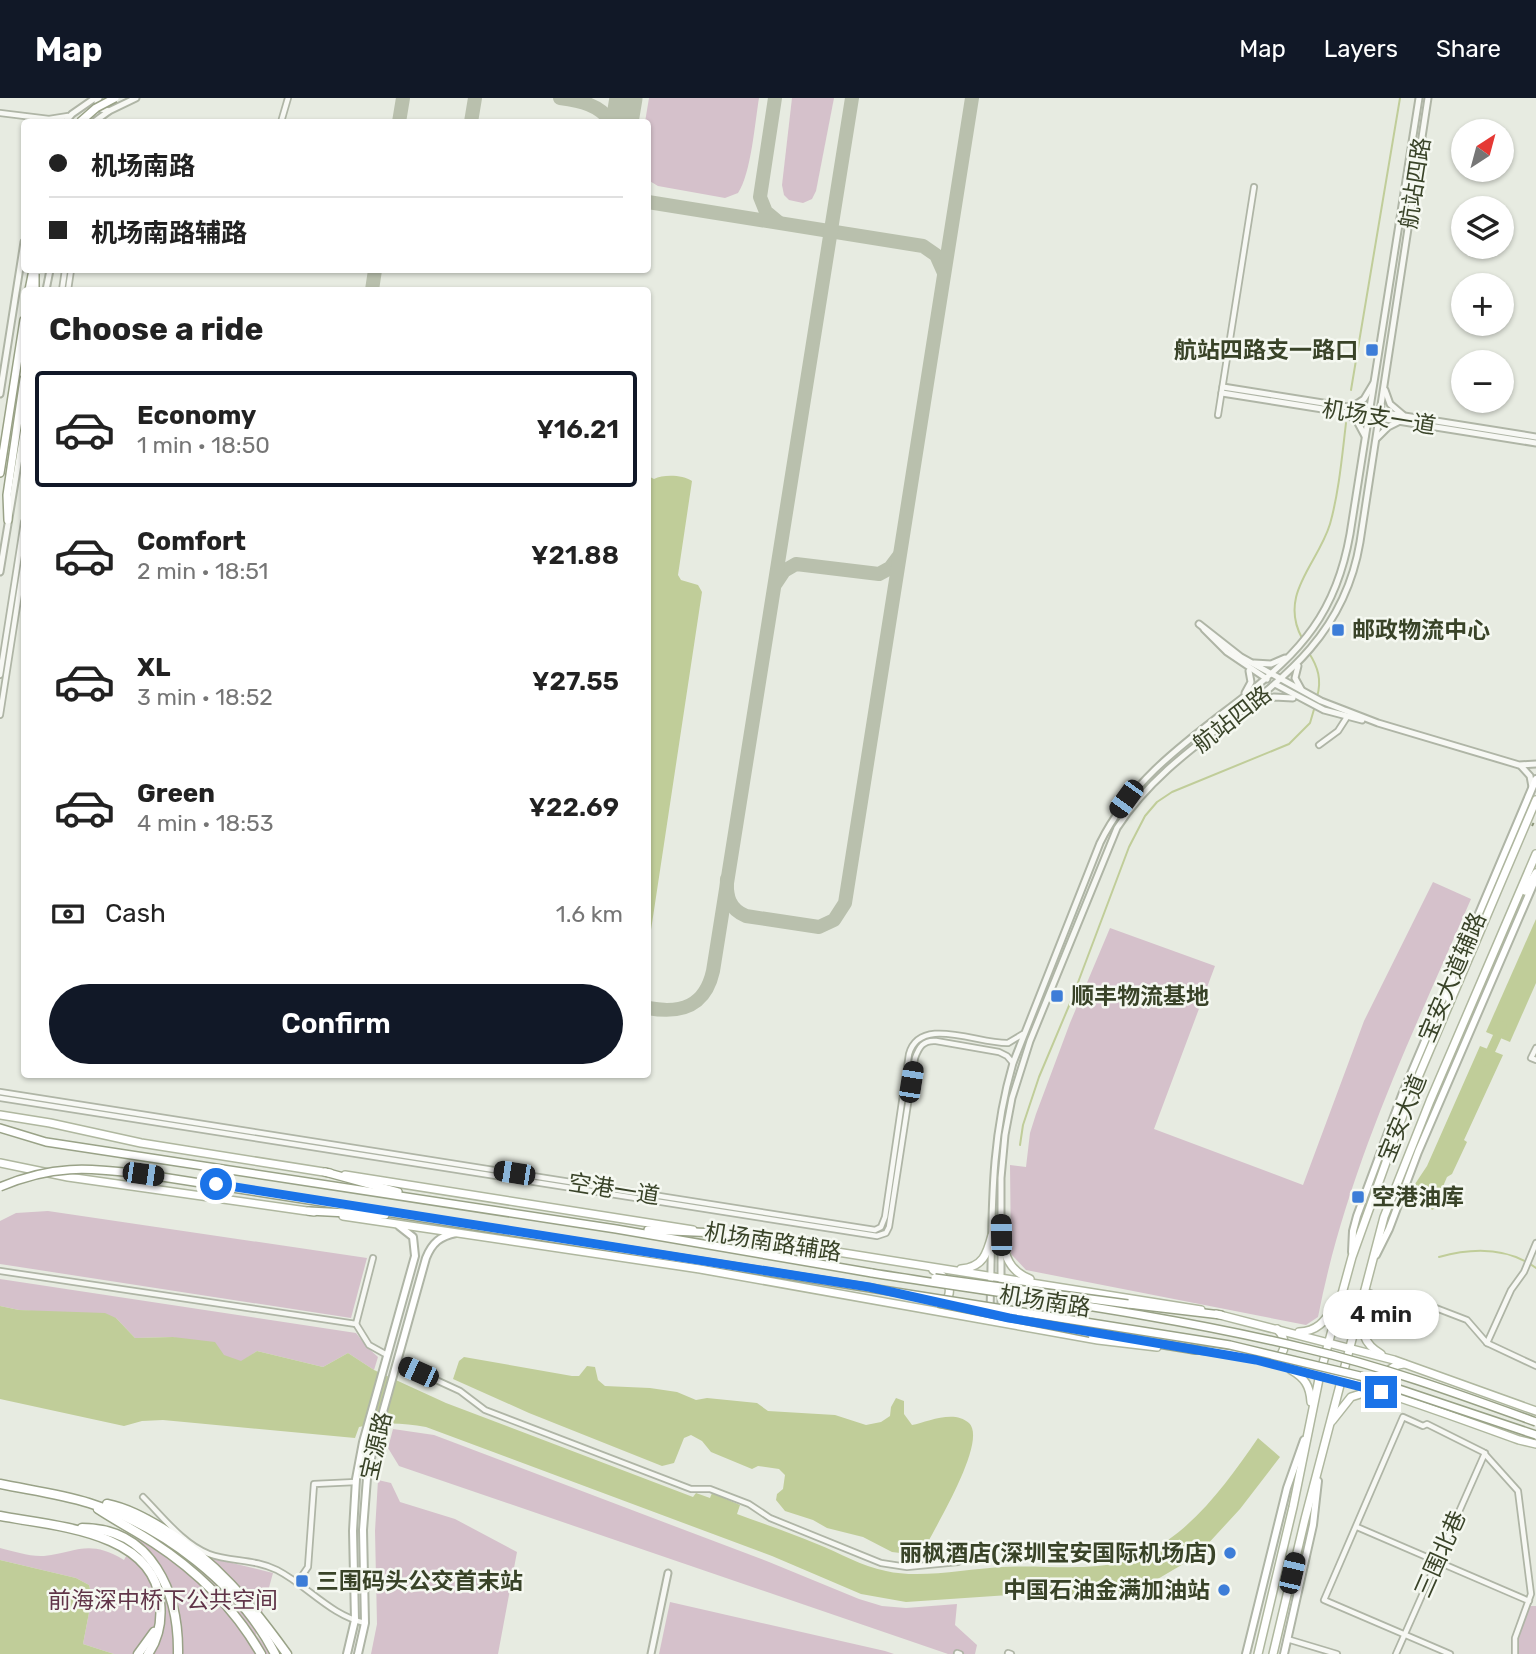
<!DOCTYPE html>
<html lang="en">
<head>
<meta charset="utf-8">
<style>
	:root { --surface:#fff; --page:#f2f2f2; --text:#222; --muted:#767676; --line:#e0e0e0; --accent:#111827 }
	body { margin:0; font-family:Rubik,"Noto Sans SC",sans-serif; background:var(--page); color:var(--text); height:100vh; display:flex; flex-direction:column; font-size:26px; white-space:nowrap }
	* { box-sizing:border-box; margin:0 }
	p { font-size:23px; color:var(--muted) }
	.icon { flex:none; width:38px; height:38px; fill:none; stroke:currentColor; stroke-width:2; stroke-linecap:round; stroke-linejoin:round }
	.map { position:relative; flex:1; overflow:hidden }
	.sheet { position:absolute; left:21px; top:189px; width:630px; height:791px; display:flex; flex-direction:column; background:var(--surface); border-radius:7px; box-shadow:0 2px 5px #0004 }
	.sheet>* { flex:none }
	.hud { position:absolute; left:21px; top:21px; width:630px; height:154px; border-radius:7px; box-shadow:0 2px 5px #0004; display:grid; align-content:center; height:154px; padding:0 28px; background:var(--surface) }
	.needle { width:46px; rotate:36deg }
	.controls { position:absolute; left:1451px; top:21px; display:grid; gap:14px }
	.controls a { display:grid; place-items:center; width:63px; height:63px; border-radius:50%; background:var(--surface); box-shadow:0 2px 5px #0004; font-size:35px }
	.end { position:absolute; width:32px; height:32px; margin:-16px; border:9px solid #1a73e8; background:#fff; box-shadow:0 0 0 4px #fff }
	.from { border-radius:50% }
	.bubble { position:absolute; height:49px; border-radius:24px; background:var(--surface); box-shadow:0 2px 5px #0004; font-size:23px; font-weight:600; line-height:49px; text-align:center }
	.car { position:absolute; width:21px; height:42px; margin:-21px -10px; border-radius:9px; box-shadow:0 0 5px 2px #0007; background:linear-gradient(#222 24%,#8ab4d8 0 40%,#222 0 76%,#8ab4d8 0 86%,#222 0) }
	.hud b { display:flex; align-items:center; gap:24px; height:66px; font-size:26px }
	.hud b+b { border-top:2px solid var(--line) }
	.hud i { width:18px; height:18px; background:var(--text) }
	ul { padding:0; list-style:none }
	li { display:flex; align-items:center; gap:21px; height:116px; margin:0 14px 10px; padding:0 14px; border:4px solid transparent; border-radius:7px }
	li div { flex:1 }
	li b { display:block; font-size:26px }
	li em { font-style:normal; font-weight:600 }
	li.current { border-color:var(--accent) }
	li>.icon { width:63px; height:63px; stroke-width:1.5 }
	h2 { padding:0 28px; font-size:32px; line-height:84px }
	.pay { display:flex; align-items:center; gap:18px; height:77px; padding:0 28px; font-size:26px }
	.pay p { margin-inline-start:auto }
	.action { display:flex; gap:14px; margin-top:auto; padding:14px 28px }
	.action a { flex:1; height:80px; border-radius:42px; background:var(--accent); color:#fff; font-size:28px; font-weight:600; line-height:80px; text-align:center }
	header { display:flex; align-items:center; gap:42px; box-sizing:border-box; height:98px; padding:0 35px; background:var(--accent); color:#fff }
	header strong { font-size:33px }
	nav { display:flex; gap:38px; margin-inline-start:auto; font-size:24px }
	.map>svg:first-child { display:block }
	.green { fill:#d5c1cb }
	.water { fill:#c0cd99 }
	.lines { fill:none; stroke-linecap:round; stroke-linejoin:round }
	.stream { stroke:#c0cd99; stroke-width:2 }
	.river { stroke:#c0cd99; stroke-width:9 }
	.taxiway { stroke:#b9c0ad; stroke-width:14 }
	.runway { stroke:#b9c0ad; stroke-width:33 }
	.minor-casing { stroke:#afb5a6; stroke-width:8 }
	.tertiary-casing { stroke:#afb5a6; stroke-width:9 }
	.secondary-casing { stroke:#afb5a6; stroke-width:10 }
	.primary-casing { stroke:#afb79f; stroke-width:10 }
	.trunk-casing { stroke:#99a287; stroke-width:10 }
	.motorway-casing { stroke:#99a287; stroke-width:11 }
	.minor { stroke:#f7f8f4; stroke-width:4.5 }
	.tertiary { stroke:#f7f8f4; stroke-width:5 }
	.secondary { stroke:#fff; stroke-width:6 }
	.primary { stroke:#fff; stroke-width:7 }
	.trunk { stroke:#fff; stroke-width:7 }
	.motorway { stroke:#fff; stroke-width:8 }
	.rail { stroke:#8b9579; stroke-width:2; stroke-dasharray:3.5 7; stroke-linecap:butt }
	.trunk-bridge-casing { stroke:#99a287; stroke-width:10; stroke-linecap:butt }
	.trunk-bridge { stroke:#fff; stroke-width:7 }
	.route { stroke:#1a73e8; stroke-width:9 }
	.poi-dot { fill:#3d7dd8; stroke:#f5f8f1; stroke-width:2.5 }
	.labels { text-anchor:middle; stroke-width:5; stroke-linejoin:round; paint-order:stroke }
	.street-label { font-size:23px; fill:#394328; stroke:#f5f8f1 }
	.poi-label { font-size:23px; font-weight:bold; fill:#394328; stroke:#f5f8f1; text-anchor:start }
	.park-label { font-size:23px; fill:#603448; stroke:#f5f8f1 }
</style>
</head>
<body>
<header>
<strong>Map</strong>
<nav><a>Map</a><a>Layers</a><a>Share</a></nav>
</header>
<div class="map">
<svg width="1536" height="1556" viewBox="0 0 1536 1556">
	<rect width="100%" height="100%" fill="#e7ebe1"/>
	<g class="green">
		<path d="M649 0H759C755 24 751 76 738 95L725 100 658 88 648 82V24H645Z"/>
		<path d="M792 0H834L816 93 812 101 803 105 789 102 784 97 782 87Z"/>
		<path d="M1433 784 1471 801C1412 937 1346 1073 1318 1219L1306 1227 1026 1172 1011 1156 1010 1067 1026 1069 1030 1035 1036 1016 1070 925 1110 830 1215 868 1154 1031 1303 1087 1364 923Z"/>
		<path d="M48 1113 367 1160 351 1220 0 1166V1123L16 1115Z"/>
		<path d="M0 1181 356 1235 368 1250 378 1259 374 1272 348 1255 323 1269 257 1253 241 1264 173 1239 135 1240 116 1220 19 1212 0 1208Z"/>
		<path d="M393 1331 434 1337 769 1464 859 1501 882 1508 906 1510 957 1506 955 1527 977 1547 975 1556H948L399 1368 388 1350Z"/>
		<path d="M378 1382 391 1385 400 1404 455 1421 517 1454 498 1556H371L377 1526 375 1433Z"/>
		<path d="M149 1416 195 1456 273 1475 256 1537 273 1556H114L83 1546 92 1499 89 1487 76 1480 0 1462V1450C13 1453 30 1459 44 1458 79 1454 88 1441 124 1462Z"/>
		<path d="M670 1504 885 1553 894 1556H659Z"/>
		<path d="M1530 1508H1536V1556H1518V1540Z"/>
	</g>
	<g class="water">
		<path d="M648 378 654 381C664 376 683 377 692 383L678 477 681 482 698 487 702 494 648 852Z"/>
		<path d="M1536 821V885L1510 944 1486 934Z"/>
		<path d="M1480 948 1503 957 1464 1042 1467 1044 1452 1076 1447 1079 1433 1112 1409 1102 1413 1089 1427 1068Z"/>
		<path d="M0 1208 19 1212 105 1215 116 1220 135 1240 173 1239 215 1244 224 1257 241 1263 257 1253 323 1269 348 1255 374 1272 446 1305 693 1399 696 1395 710 1400 712 1395 740 1407 737 1416C764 1426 791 1435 817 1446 840 1455 861 1468 886 1473 919 1481 967 1471 1002 1469 1034 1467 1066 1471 1098 1468 1173 1462 1219 1396 1258 1340L1280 1359 1240 1411 1205 1449 1190 1462 1156 1482 1120 1493 1100 1496 1009 1497 906 1504 861 1496 772 1458 426 1329C403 1325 382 1324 359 1329L355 1340 163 1322 142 1323 124 1328 0 1301Z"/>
		<path d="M464 1259 572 1278H579L587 1268 595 1269 598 1282 605 1288 650 1290 677 1294 696 1302 707 1300 757 1305 768 1313 835 1317 866 1327 881 1324 890 1318 891 1309 896 1300 904 1303V1316L912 1327C927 1324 954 1311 969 1325 988 1343 935 1429 925 1450L920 1454 908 1456 892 1454 863 1439 827 1430 813 1422 785 1413 776 1402 777 1396 783 1391 785 1377 779 1371 758 1368 752 1371 711 1354 702 1343 691 1337 684 1340 674 1365 662 1368 529 1315 453 1281 459 1263Z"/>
		<path d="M0 1462 76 1480 89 1487 92 1499 83 1546 114 1556H0Z"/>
	</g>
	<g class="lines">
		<g class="stream">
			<path d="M1351 292 1400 0"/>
			<path d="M1302 540C1278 496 1318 466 1330 426 1339 394 1342 358 1346 325"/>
			<path d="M1309 555C1318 569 1322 582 1317 599"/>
			<path d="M1020 1047 1023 1027 1039 979 1071 903 1129 749 1145 718 1157 704 1172 694 1289 646 1310 625 1315 608"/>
			<path d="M1439 1159C1471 1150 1507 1149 1536 1170"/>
		</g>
		<path class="river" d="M1486 963 1502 928"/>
		<g class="taxiway">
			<path d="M560 0C581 3 598 6 612 24"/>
			<path d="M775 0 760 99 766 114 778 124"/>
			<path d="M399 24 403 0"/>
			<path d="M471 24 475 0"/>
			<path d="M648 104 923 148 936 157 944 175"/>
			<path d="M372 192 375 172"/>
			<path d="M776 485 784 473 796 466 879 476 890 470 899 458"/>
			<path d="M727 781C726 798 729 811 746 818L819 829 834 822 845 805 972 0"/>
			<path d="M648 910C681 916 705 909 713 873L852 0"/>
		</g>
		<path class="runway" d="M622 24 626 0"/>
		<defs>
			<g id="minor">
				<path d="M0 15 49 21 68 18"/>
				<path d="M281 24 288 0"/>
				<path d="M62 192 65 172"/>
				<path d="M68 192 71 172"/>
				<path d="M1218 317 1254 89"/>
				<path d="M0 577 24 424"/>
				<path d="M0 617 24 463"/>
				<path d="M1319 647 1338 633 1347 619"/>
				<path d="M1536 950 1531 960 1536 962"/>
				<path d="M0 994 875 1132 881 1129 885 1119 909 956C920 917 978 946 1008 945L1023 936"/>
				<path d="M0 1000 877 1138 886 1135 889 1129 915 960C919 949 923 942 936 943L999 954 1007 958 1013 965"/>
				<path d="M0 1173 356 1226 369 1247 387 1257"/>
				<path d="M1365 1193 1385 1201 1402 1197 1467 1222 1487 1245 1536 1268"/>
				<path d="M356 1226 373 1160"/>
				<path d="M1487 1245 1511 1192 1524 1174 1536 1145"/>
				<path d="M397 1264 460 1293 485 1312 691 1391H710L749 1406 770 1420 881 1465 907 1469 958 1464"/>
				<path d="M143 1399C162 1418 183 1446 209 1456 231 1464 255 1461 277 1472 308 1488 330 1517 365 1525"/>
				<path d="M1357 1429 1529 1503"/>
				<path d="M297 1485 308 1469 314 1386 356 1384"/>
				<path d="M1287 1541 1337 1556"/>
				<path d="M957 1555 960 1556"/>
				<path d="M1008 1555 1011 1556"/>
				<path d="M1396 1556 1485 1355"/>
				<path d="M1450 1556 1324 1502 1403 1319 1423 1328 1427 1326 1483 1354 1518 1393 1531 1496 1515 1540V1556"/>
			</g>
			<g id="tertiary">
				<path d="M99 0 97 4 101 11 109 13"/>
				<path d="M65 24 72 16 95 0"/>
				<path d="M94 24 109 13 136 0"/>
				<path d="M46 192 50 172"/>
				<path d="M1223 289 1536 339"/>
				<path d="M1385 292 1390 306 1403 317"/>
				<path d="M1222 295 1536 345"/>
				<path d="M0 296 24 144"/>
				<path d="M1352 309 1364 301 1373 286"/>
				<path d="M1348 316 1358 325 1365 338"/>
				<path d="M1377 340 1388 329 1400 323"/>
				<path d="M0 474 24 330"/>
				<path d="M1199 526 1241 559 1321 603 1378 625 1519 667 1536 666"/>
				<path d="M1204 531 1227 554 1267 581"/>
				<path d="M1254 565 1271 566 1285 560"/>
				<path d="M1298 568 1295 580 1301 591"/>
				<path d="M1275 586 1324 612 1362 622"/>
				<path d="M1245 595 1251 584 1249 573"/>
				<path d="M1255 604 1274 599 1293 600"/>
				<path d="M1521 668 1530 678 1532 689"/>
				<path d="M1001 1183V1080L1005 1037 1012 1000 1030 943 1117 730C1190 617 1335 594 1360 444L1428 0"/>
				<path d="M990 1212C993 1124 988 1051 1013 965L1100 745C1132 680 1190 641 1245 598 1270 577 1294 557 1313 530 1333 502 1344 470 1350 436L1419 0"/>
				<path d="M1001 1214V1192"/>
				<path d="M651 1556 668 1475"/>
			</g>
			<g id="secondary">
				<path d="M1352 1154 1353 1133 1357 1118 1402 997 1536 681"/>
				<path d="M1376 1157 1389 1131 1418 1054 1536 780"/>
				<path d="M347 1556 355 1522 353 1433 356 1381 363 1344 415 1158 413 1139 399 1128"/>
				<path d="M358 1556 365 1525 363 1432 367 1380 374 1346 426 1160C432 1145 440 1138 456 1135"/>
				<path d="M1246 1556 1287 1390 1304 1342"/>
				<path d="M1284 1556 1313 1427 1318 1383"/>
			</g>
			<g id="primary">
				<path d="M1525 793 1536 775"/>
				<path d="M1449 900 1452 880"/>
				<path d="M0 1017 50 1025 141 1045 330 1075"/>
				<path d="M0 1065 68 1079 314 1114"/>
				<path d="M345 1077 693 1132"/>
				<path d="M343 1118 700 1171 1098 1242 1157 1249"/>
				<path d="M712 1134 1201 1212"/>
				<path d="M1001 1137C1005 1158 1009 1173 1030 1181"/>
				<path d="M961 1171C983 1169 987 1156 992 1137"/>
				<path d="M933 1172C948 1179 955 1192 944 1206"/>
				<path d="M1362 1213C1362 1233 1362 1245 1381 1256"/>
				<path d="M1216 1216 1394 1262 1536 1313"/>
				<path d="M1299 1234C1317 1233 1325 1224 1334 1208"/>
				<path d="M1190 1251C1304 1261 1413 1304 1519 1342L1536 1346"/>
				<path d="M1275 1262C1287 1254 1287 1241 1277 1231"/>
				<path d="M1291 1272C1305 1280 1310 1288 1311 1304"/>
				<path d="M1388 1291C1382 1277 1390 1267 1404 1266"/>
				<path d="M1332 1323 1351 1299 1370 1293"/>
				<path d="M1258 1556 1293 1409 1320 1276 1352 1159 1408 1003 1536 702"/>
				<path d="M1273 1556 1305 1421 1384 1119 1430 1003 1536 756"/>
			</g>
			<g id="trunk">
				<path d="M0 375 24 222"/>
				<path d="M8 422 7 397 24 281"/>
				<path d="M0 1030 46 1044 616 1131 872 1175"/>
				<path d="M325 1074 398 1094"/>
				<path d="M143 1076 845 1186"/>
				<path d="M309 1113 385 1117"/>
				<path d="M648 1132 717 1135"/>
				<path d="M1128 1206 1221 1217"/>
				<path d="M1090 1235 1196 1252"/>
			</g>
			<g id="motorway">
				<path d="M0 1386C29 1392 60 1396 89 1405 163 1428 239 1486 275 1556"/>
				<path d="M107 1406C127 1410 145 1420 162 1430 215 1462 251 1506 287 1556"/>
				<path d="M98 1411C116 1423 136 1433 154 1445 197 1473 235 1511 261 1556"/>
				<path d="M0 1418C53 1428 154 1433 160 1504 162 1523 159 1540 148 1556"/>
				<path d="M82 1430C152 1430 179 1495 178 1556"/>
				<path d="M138 1556 154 1534"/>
			</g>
		</defs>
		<use href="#minor" class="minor-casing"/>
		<use href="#tertiary" class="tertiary-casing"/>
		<use href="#secondary" class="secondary-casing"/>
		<use href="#primary" class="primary-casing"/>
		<use href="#trunk" class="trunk-casing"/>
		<use href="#motorway" class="motorway-casing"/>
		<use href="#minor" class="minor"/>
		<use href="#tertiary" class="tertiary"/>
		<use href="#secondary" class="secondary"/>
		<use href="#primary" class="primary"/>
		<use href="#trunk" class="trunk"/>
		<use href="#motorway" class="motorway"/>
		<path class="rail" d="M1532 728 1536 720"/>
		<defs>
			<g id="trunk-bridge">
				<path d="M80 24 96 10 115 0"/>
				<path d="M35 176V192"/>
				<path d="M29 192 33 172"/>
				<path d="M0 1089C54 1066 87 1070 143 1076"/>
				<path d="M872 1175C1017 1198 1164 1216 1308 1251 1385 1269 1461 1297 1536 1324"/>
				<path d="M935 1180 1128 1206"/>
				<path d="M845 1186 1230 1247 1360 1278 1536 1337"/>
				<path d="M938 1205 1090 1235"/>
			</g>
		</defs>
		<use href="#trunk-bridge" class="trunk-bridge-casing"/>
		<use href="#trunk-bridge" class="trunk-bridge"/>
	</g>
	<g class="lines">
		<path class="route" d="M216 1086 869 1189 1009 1220 1256 1262 1381 1294"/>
	</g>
	<g class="poi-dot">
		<rect x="1365" y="245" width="14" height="14" rx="3.5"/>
		<rect x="1331" y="525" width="14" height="14" rx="3.5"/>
		<rect x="1050" y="891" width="14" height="14" rx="3.5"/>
		<rect x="1351" y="1092" width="14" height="14" rx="3.5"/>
		<circle cx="1230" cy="1455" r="7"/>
		<rect x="295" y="1476" width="14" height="14" rx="3.5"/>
		<circle cx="1224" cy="1492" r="7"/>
	</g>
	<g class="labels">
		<g class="street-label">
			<text transform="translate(1415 85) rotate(-81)" y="8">航站四路</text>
			<text transform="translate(1379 319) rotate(9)" y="8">机场支一道</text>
			<text transform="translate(1232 621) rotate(-38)" y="8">航站四路</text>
			<text transform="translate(1452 879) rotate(-67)" y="8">宝安大道辅路</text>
			<text transform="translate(1402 1020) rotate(-68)" y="8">宝安大道</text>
			<text transform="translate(614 1091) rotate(9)" y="8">空港一道</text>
			<text transform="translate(773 1144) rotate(9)" y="8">机场南路辅路</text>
			<text transform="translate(1045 1203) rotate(9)" y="8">机场南路</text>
			<text transform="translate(376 1348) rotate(-77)" y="8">宝源路</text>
			<text transform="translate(1440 1456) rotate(-66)" y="8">三围北巷</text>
		</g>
		<g class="poi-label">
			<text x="1358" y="260" text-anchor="end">航站四路支一路口</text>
			<text x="1352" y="540">邮政物流中心</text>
			<text x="1071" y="906">顺丰物流基地</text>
			<text x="1372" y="1107">空港油库</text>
			<text x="1216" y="1463" text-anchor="end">丽枫酒店(深圳宝安国际机场店)</text>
			<text x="316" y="1491">三围码头公交首末站</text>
			<text x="1210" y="1500" text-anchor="end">中国石油金满加油站</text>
		</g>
		<g class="park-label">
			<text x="163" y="1510">前海深中桥下公共空间</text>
		</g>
	</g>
</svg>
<div class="controls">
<a><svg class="needle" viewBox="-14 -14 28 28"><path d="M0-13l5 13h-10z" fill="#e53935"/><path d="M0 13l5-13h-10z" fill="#767676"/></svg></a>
<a><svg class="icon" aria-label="layers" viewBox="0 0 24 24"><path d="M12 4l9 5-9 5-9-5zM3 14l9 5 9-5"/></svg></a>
<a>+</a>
<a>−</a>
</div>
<i class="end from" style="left:216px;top:1086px"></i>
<i class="end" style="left:1381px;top:1294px"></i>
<div class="bubble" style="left:1323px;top:1192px;width:116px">4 min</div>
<i class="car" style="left:1126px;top:701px;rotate:216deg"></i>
<i class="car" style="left:911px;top:984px;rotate:9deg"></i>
<i class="car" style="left:514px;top:1075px;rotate:279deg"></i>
<i class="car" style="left:143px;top:1076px;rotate:98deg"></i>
<i class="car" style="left:1001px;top:1137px;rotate:359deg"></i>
<i class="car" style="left:418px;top:1274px;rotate:294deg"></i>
<i class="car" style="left:1292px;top:1475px;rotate:13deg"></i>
<div class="hud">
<b><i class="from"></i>机场南路</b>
<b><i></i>机场南路辅路</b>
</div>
<section class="sheet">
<h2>Choose a ride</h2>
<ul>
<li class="current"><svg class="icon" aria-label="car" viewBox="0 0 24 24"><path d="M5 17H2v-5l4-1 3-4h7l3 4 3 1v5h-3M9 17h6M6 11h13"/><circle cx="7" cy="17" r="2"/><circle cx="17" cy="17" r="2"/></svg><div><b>Economy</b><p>1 min · 18:50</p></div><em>¥16.21</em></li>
<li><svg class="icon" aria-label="car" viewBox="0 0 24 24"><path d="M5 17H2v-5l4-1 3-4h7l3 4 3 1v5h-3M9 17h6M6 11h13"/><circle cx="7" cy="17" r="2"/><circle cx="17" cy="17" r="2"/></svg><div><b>Comfort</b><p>2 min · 18:51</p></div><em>¥21.88</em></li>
<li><svg class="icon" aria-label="car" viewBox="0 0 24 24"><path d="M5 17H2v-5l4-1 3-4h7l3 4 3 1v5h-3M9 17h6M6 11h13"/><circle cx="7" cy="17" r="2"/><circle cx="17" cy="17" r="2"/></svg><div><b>XL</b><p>3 min · 18:52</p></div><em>¥27.55</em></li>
<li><svg class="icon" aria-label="car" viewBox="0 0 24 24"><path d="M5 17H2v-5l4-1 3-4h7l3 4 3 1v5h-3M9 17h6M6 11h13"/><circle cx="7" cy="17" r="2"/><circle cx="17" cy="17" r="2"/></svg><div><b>Green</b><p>4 min · 18:53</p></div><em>¥22.69</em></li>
</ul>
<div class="pay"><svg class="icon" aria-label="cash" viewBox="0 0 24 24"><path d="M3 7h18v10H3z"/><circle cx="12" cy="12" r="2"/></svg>Cash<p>1.6 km</p></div>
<div class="action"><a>Confirm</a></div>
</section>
</div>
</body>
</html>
